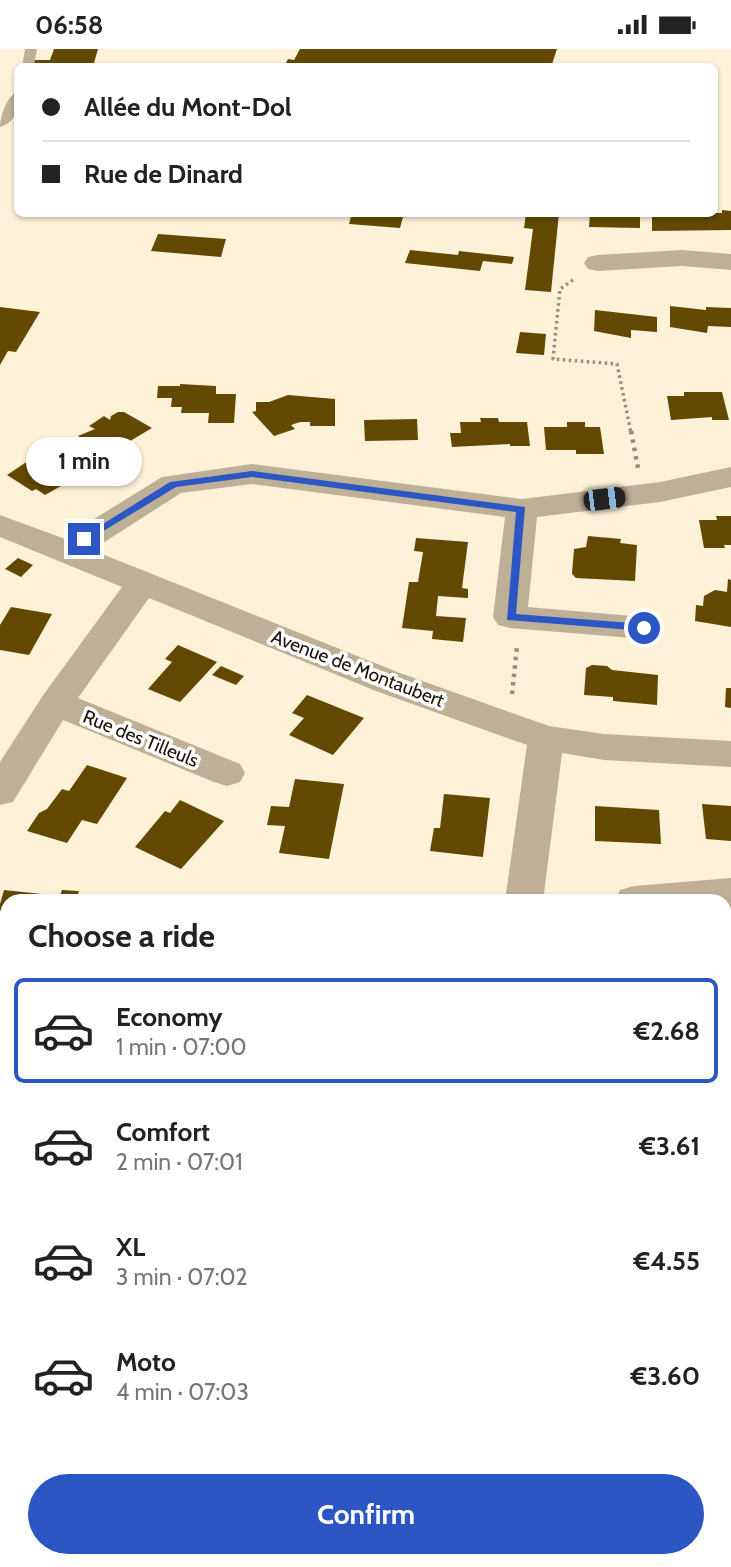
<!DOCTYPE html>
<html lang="en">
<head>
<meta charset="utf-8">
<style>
	:root { --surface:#fff; --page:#f2f2f2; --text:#222; --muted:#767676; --line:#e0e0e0; --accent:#2d56c5 }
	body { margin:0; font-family:Cabin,sans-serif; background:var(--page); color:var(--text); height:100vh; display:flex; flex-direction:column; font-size:26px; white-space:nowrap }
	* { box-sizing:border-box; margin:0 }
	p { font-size:23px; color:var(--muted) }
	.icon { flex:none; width:38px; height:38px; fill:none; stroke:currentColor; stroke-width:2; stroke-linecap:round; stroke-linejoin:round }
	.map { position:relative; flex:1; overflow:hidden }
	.panel { position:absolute; left:0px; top:845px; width:732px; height:674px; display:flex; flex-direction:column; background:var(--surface); border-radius:21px 21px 0 0; box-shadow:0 2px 5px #0004 }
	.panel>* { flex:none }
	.hud { position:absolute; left:14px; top:14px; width:704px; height:154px; border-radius:10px; box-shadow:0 2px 5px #0004; display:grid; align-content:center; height:154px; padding:0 28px; background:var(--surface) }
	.end { position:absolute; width:32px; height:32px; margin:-16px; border:9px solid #2d56c5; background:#fff; box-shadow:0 0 0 4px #fff }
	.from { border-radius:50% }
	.bubble { position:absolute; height:49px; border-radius:24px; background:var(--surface); box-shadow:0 2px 5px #0004; font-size:23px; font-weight:700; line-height:49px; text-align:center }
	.car { position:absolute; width:21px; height:42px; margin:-21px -10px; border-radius:9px; box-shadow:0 0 5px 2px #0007; background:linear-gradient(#222 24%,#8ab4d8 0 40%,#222 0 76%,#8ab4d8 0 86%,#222 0) }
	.hud b { display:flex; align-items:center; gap:24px; height:66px; font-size:26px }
	.hud b+b { border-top:2px solid var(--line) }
	.hud i { width:18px; height:18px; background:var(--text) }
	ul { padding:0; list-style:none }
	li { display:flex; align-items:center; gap:21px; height:105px; margin:0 14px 10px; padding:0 14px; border:4px solid transparent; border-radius:10px }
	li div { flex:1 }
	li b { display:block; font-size:26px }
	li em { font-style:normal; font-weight:700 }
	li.selected { border-color:var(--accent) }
	li>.icon { width:63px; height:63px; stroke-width:1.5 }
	h2 { padding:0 28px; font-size:32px; line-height:84px }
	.primary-button { display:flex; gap:14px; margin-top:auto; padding:14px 28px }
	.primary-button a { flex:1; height:80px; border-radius:42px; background:var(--accent); color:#fff; font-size:28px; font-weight:700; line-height:80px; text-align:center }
	.status { display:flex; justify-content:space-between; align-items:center; height:49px; padding:0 35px; background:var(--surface); direction:ltr }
	.status svg { height:19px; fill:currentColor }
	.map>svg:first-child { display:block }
	.building { fill:#624800 }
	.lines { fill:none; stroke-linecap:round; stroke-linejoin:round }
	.path-far1 { stroke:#968d7a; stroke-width:3.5; stroke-dasharray:2.5 3.5; stroke-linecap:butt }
	.path { stroke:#968d7a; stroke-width:4.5; stroke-dasharray:3.5 5; stroke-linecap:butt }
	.lane { fill:#bdb096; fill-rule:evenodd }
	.street { fill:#bdb096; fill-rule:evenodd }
	.route { fill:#2d56c5 }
	.labels { text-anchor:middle; stroke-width:7; stroke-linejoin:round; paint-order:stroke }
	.street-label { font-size:19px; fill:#1a1409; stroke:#fff }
</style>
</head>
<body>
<div class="status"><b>06:58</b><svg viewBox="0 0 49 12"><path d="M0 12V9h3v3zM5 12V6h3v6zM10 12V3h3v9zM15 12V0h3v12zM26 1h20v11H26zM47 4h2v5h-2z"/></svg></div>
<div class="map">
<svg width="731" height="1518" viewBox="0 0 731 1518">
	<rect width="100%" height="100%" fill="#fdf1d7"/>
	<g class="building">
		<path d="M54 0H98L94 14H82L81 18H26L29 11H50Z"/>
		<path d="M300 0H557L551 18H284L288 10 294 11Z"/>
		<path d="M722 161 731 162V181L652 182V164L712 167 714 164H722Z"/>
		<path d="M352 164H404L400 179 349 175Z"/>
		<path d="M534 164H559L551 243 525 241 533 180 524 179 526 165Z"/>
		<path d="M590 164H640V179L589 178Z"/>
		<path d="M158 185 226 190 221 208 151 202Z"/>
		<path d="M410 201 458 206 459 202 514 208 512 215 483 212 480 222 405 214Z"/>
		<path d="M670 257 706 261V258L731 259V278L708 277 707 284 670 278Z"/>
		<path d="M0 258 40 263 16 303 8 302 0 316Z"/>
		<path d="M595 261 657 268V283L631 281V289L594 282Z"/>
		<path d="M520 283 546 285 544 306 516 304Z"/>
		<path d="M180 335 216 337V345H236L234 374H208L209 364H181L182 358H171L172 349H157L158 337H180Z"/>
		<path d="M684 343H722L729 371H712V368L671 371 667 347H684Z"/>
		<path d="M288 346 335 350V377H310V373H300L291 376 295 380 274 387 252 363 256 362V353H269Z"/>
		<path d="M118 363H124L152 379 125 395 141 405 124 415 78 387 95 380 89 377 104 367 110 371 111 367Z"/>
		<path d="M480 369H498L499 373H527L530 397H510V395L452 398 450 384H461L460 373H481Z"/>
		<path d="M417 370 418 391 365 392 364 371Z"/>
		<path d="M567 373H585V378H600L604 405H576V401H546L544 378H567Z"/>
		<path d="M58 392 104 420 83 433 66 422 52 431 61 437 45 446 36 440 32 442 7 426Z"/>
		<path d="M716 467H731V496H724L725 499H704L699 471H717Z"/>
		<path d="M588 487 621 490 620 494 637 496 635 532 576 529 572 525 574 500 586 498Z"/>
		<path d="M416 489 468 493 462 539 468 540V549L438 547 436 567 466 569 463 593 432 590 433 582 402 579 409 533H418L423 503 414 502Z"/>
		<path d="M18 509 33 516 21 528 5 520Z"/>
		<path d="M728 530 731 531V578L695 572 696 556 703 557 704 547 715 541 727 543Z"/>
		<path d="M11 558 52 565 29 606 0 601V576Z"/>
		<path d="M178 596 217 613 180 653 148 640 172 613 165 610Z"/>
		<path d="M592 616 607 617 612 621 658 626 657 656 613 652V648L584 646 586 619Z"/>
		<path d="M221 617 244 627 236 636 212 626Z"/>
		<path d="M726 639H731V659L725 658Z"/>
		<path d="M307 646 364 669 333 706 289 686 304 669 292 664Z"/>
		<path d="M87 716 127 729 97 775 82 771 67 794 27 782 39 764 47 760 62 740 69 742Z"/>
		<path d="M295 730 344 735 329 810 279 804 285 777 267 776 271 757 289 758Z"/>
		<path d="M444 745 490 749 483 808 430 802 434 779H440Z"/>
		<path d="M180 751 224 772 181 820 135 798 165 762 170 764Z"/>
		<path d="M702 755 731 757V792L706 790Z"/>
		<path d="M595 757 659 761 661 795 595 792Z"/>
		<path d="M4 841 60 847 62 841 79 842 76 852H7V893L0 892V873L4 862H0V855Z"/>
		<path d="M428 846 474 850V852H427Z"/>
		<path d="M7 962V982H0V963Z"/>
		<path d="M0 1140 7 1141V1191L0 1190Z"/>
		<path d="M731 1362V1430L724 1431V1363Z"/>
		<path d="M6 1410 7 1512H44L43 1518H0V1438Z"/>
	</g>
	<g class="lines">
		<path class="path-far1" d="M573 231 560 240 553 310 617 315 631 384"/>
		<g class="path">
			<path d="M631 382 638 419"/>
			<path d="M512 645 517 598"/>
		</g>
		<g class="lane">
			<path d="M25 0H37L34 18H22Z"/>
			<path d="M18 42C18 59 18 72 0 78 0 67 7 47 18 42Z"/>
		</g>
		<g class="street">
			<path d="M682 201 731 205V221L682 217 598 222 588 220 584 214 588 208 598 206Z"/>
			<path d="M252 415 522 450 660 433 731 418V438L660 453 537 468 528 558 644 568 656 571 661 579 656 587 644 590 510 579 498 576 493 568 505 468 252 435 181 444 92 501 400 624 549 677 604 685 731 692V718L604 711 562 704 543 852H505L527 696 376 642 149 549 78 649 240 715 245 724 240 733 227 737 214 733 63 671 13 753 0 756V713L44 645 122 538 0 488V466L65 490 73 483 162 428Z"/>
			<path d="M731 829V859H724V852H615L620 841 634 837Z"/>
			<path d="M0 1277 7 1278V1322L0 1321Z"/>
			<path d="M117 1512H167L166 1518H116Z"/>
		</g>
	</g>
	<path class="route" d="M252 422 525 458 516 565 644 575 649 579 644 582 507 571 516 463 252 428 176 438 87 492 79 490 170 433Z"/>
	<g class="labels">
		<g class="street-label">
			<text transform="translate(358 619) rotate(21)" y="7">Avenue de Montaubert</text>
			<text transform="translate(141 689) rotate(22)" y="7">Rue des Tilleuls</text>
		</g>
	</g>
</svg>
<i class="end from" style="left:644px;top:579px"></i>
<i class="end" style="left:84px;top:490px"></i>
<div class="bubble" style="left:26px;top:388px;width:116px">1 min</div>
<i class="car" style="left:604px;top:450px;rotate:83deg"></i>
<div class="hud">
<b><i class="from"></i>Allée du Mont-Dol</b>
<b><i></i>Rue de Dinard</b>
</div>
<section class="panel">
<h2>Choose a ride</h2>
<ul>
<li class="selected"><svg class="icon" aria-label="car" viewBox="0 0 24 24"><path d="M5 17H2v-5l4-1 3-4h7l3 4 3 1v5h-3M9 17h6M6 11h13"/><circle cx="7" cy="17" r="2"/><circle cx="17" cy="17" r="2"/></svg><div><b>Economy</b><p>1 min · 07:00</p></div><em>€2.68</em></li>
<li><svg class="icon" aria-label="car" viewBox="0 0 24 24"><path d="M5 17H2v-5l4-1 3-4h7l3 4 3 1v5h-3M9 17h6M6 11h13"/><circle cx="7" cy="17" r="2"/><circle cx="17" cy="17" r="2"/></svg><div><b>Comfort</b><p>2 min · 07:01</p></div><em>€3.61</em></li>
<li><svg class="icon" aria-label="car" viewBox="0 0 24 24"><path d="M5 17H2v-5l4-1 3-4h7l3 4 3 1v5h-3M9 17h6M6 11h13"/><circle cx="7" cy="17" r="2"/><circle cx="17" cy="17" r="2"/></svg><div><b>XL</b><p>3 min · 07:02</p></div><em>€4.55</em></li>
<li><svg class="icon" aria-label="car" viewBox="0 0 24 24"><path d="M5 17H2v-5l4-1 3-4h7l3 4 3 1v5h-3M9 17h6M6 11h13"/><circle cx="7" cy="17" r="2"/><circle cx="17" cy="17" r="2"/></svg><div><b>Moto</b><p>4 min · 07:03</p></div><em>€3.60</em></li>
</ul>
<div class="primary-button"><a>Confirm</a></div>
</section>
</div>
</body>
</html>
